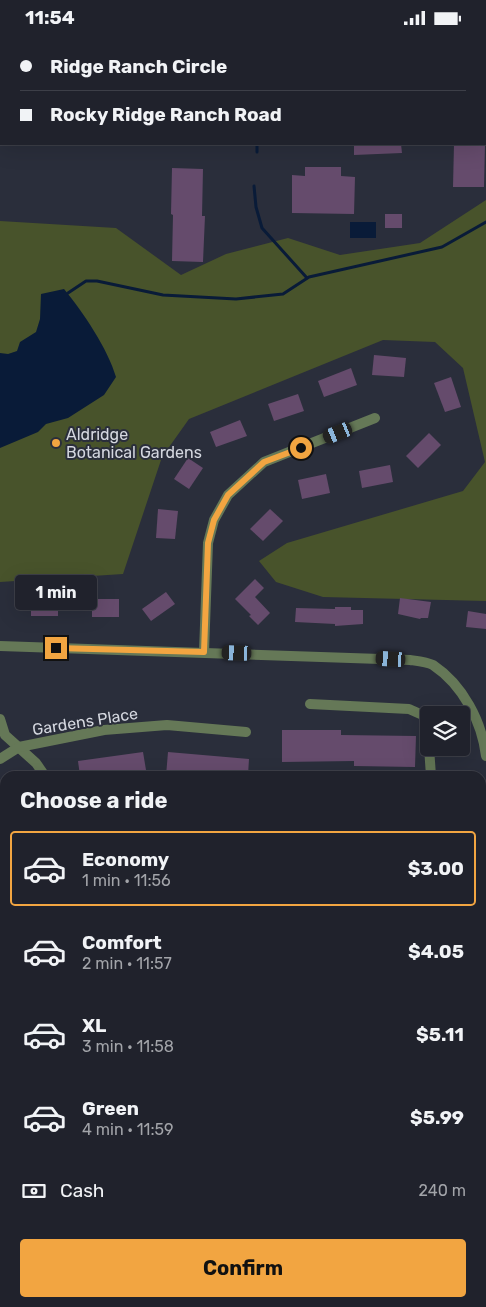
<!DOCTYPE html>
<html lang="en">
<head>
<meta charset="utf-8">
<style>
	:root { --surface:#20222c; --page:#2d2f38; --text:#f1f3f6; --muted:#a2a4a9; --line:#3d3f48; --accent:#f2a541 }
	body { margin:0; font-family:Rubik,sans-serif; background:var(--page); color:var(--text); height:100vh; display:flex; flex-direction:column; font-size:19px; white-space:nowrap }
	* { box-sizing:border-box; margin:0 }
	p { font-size:16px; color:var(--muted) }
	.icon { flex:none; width:28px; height:28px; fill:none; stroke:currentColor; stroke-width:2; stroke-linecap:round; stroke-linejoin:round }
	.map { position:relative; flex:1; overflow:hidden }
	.sheet { position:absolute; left:0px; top:736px; width:486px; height:536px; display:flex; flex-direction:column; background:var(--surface); border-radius:15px 15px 0 0; box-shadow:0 5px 20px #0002,0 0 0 1px var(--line) }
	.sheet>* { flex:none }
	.banner { position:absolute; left:0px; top:0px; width:486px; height:110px; box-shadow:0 5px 20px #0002,0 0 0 1px var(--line); display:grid; align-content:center; height:110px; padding:0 20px; background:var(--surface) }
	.tools { position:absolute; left:420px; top:671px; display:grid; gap:10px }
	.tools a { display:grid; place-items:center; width:50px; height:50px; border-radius:5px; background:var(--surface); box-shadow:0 5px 20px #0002,0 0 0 1px var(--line); font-size:25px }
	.end { position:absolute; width:22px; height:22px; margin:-11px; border:6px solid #f2a541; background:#111; box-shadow:0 0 0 2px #111 }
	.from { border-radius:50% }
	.bubble { position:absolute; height:35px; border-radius:5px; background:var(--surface); box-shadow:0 5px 20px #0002,0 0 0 1px var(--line); font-size:16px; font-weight:700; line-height:35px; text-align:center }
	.car { position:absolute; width:15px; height:30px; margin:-15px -8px; border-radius:6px; box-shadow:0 0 4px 1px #0007; background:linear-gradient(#222 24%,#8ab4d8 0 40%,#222 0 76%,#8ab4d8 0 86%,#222 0) }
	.banner b { display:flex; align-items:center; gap:18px; height:48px; font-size:19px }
	.banner b+b { border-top:1px solid var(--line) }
	.banner i { width:12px; height:12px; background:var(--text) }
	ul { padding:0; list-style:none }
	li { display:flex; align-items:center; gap:15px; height:75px; margin:0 10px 8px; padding:0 10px; border:2px solid transparent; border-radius:5px }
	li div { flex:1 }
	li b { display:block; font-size:19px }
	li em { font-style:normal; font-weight:700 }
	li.on { border-color:var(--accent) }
	li>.icon { width:45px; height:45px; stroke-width:1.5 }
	h2 { padding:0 20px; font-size:22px; line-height:60px }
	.pay { display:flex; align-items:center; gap:12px; height:55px; padding:0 20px; font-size:19px }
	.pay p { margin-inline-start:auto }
	.cta { display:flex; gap:10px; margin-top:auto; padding:10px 20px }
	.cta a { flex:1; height:58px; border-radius:5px; background:var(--accent); color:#111; font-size:20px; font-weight:700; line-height:58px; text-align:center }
	.status { display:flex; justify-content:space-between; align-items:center; height:35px; padding:0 25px; background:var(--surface); direction:ltr }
	.status svg { height:14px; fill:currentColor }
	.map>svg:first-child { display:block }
	.green { fill:#48532b }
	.water { fill:#091b38 }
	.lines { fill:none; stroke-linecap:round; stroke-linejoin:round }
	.stream { stroke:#091b38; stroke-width:3 }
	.building { fill:#654b6c }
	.minor { stroke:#657857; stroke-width:10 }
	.tertiary { stroke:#657857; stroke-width:10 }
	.route { stroke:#f2a541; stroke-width:6 }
	.poi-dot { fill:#f2a541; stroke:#2a2e3b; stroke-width:2 }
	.labels { text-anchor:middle; stroke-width:4; stroke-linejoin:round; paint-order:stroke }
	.poi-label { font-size:16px; fill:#d4d7df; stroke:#2a2e3b; text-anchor:start }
	.street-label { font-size:16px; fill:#d4d7df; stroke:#2a2e3b }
</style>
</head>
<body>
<div class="status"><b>11:54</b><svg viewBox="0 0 49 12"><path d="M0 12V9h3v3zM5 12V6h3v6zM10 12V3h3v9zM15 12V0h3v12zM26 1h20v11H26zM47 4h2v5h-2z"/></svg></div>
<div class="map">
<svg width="486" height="1272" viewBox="0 0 486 1272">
	<rect width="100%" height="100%" fill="#2a2e3b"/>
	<g class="green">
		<path d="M0 0H61L1 1V76Z"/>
		<path d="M486 165V566L323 562 276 547 259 526 287 508 463 456 485 427 463 333 435 307 383 305 189 384 162 422 123 539 0 547V186L116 193 181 240 226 219 288 203 340 220 420 208Z"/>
		<path d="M0 943 5 944V1035H0Z"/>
		<path d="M481 1010 486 1016V1158L481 1157Z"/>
	</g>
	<g class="water">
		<rect x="350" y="187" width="26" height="16"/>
		<path d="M64 254C83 277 108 314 116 342L104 360 68 383 46 389 38 397 0 413V318L8 319 17 316 20 307 36 297 40 284 41 259Z"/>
	</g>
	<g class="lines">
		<g class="stream">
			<path d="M162 0 163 1"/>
			<path d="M257 109V117"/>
			<path d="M254 151 256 172 262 193 307 243"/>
			<path d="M68 258 86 246H97L163 260 236 264 283 259 309 242 442 212 486 187"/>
			<path d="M0 963 5 965"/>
			<path d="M481 1029H482"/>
		</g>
	</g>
	<g class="building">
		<path d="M354 109H401L402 118 354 120Z"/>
		<path d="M454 109H485L484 152H453Z"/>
		<path d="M305 132H341V141L355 142 354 179 292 178V140L305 141Z"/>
		<path d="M172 133 203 134 202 181H205L203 227 172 226 173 180 171 179Z"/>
		<rect x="385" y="179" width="17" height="14"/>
		<path d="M374 320 406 323 404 342 372 340Z"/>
		<path d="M351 333 357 350 324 362 318 346Z"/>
		<path d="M451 342 461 372 445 377 434 348Z"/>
		<path d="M298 359 304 376 274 386 268 369Z"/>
		<path d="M240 385 247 401 216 412 210 397Z"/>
		<path d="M429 398 441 410 418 433 406 421Z"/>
		<path d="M188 423 203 433 189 454 174 444Z"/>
		<path d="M390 430 393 447 362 453 359 436Z"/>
		<path d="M326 439 330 458 302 464 298 445Z"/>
		<path d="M158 474 178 476 175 504 156 503Z"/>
		<path d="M270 474 283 486 263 506 250 494Z"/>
		<path d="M255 544 264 553 255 562 270 578 258 590 249 581 251 580 235 564Z"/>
		<path d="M166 557 175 569 151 586 142 574Z"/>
		<rect x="31" y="563" width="27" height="18"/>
		<path d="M400 563 431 567 428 583H421L420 584 398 579Z"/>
		<rect x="92" y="564" width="27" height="18"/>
		<path d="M335 572H351V575H363V589L335 591V589L295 587 296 573 335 574Z"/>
		<path d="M468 576 486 579V594L466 592Z"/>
		<path d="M282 695H341V700L416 701 415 732 354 731V726L282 727Z"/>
		<path d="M143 717 147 741H80L78 726Z"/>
		<path d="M168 717 249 724 248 741H166Z"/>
	</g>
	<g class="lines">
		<g class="minor">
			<path d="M0 611 410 625C417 626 427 627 433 630 463 650 482 687 486 721"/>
			<path d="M204 617 208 508 214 485 228 460 264 427 375 383"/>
			<path d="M310 669 409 674 427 682 429 707"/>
			<path d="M0 684 5 700 36 728 45 741"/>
			<path d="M429 712 431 741"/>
			<path d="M0 724 19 712 104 695 167 690 246 697"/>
			<path d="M486 811V862"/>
			<path d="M0 839 5 836"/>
			<path d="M486 864 484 921 486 939"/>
			<path d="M0 1104H5"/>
			<path d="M281 1268 295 1272"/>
			<path d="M324 1272 334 1268"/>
		</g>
		<g class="tertiary">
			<path d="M197 0 198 1"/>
			<path d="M485 19H486"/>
		</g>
	</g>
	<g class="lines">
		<path class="route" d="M56 613 204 617 208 508 214 485 228 460 264 427 301 413"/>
	</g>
	<circle class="poi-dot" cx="56" cy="408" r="5"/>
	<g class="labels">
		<g class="poi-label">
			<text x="66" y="405">Aldridge<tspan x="66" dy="18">Botanical Gardens</tspan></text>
		</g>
		<g class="street-label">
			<text transform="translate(85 686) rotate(-9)" y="6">Gardens Place</text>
		</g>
	</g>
</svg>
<div class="tools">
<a><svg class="icon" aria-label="layers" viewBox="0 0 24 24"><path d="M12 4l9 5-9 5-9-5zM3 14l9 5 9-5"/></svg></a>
</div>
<i class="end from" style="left:301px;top:413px"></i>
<i class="end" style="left:56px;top:613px"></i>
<div class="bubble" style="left:15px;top:540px;width:82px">1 min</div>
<i class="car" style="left:338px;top:398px;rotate:248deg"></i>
<i class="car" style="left:237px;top:618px;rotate:272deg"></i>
<i class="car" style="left:391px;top:624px;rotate:273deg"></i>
<div class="banner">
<b><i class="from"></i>Ridge Ranch Circle</b>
<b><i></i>Rocky Ridge Ranch Road</b>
</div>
<section class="sheet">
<h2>Choose a ride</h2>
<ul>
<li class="on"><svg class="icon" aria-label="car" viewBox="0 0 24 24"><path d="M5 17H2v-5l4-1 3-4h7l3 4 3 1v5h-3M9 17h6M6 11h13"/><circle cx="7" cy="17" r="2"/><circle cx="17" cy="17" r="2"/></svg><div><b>Economy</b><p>1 min · 11:56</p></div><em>$3.00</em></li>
<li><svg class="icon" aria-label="car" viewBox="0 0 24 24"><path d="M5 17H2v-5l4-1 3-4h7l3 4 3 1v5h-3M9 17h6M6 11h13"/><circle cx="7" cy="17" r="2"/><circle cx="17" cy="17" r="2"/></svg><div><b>Comfort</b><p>2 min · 11:57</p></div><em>$4.05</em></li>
<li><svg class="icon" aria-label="car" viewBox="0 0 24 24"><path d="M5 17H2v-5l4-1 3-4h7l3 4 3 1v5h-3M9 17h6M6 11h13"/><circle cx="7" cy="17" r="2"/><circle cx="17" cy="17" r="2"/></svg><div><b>XL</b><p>3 min · 11:58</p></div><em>$5.11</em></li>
<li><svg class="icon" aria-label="car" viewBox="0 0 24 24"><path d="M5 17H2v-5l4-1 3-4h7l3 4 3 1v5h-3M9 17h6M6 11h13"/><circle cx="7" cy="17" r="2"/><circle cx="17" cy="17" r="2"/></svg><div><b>Green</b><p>4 min · 11:59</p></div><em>$5.99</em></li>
</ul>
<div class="pay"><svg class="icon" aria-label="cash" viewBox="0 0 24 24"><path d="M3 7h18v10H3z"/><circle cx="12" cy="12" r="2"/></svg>Cash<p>240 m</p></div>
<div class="cta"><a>Confirm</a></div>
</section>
</div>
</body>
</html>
